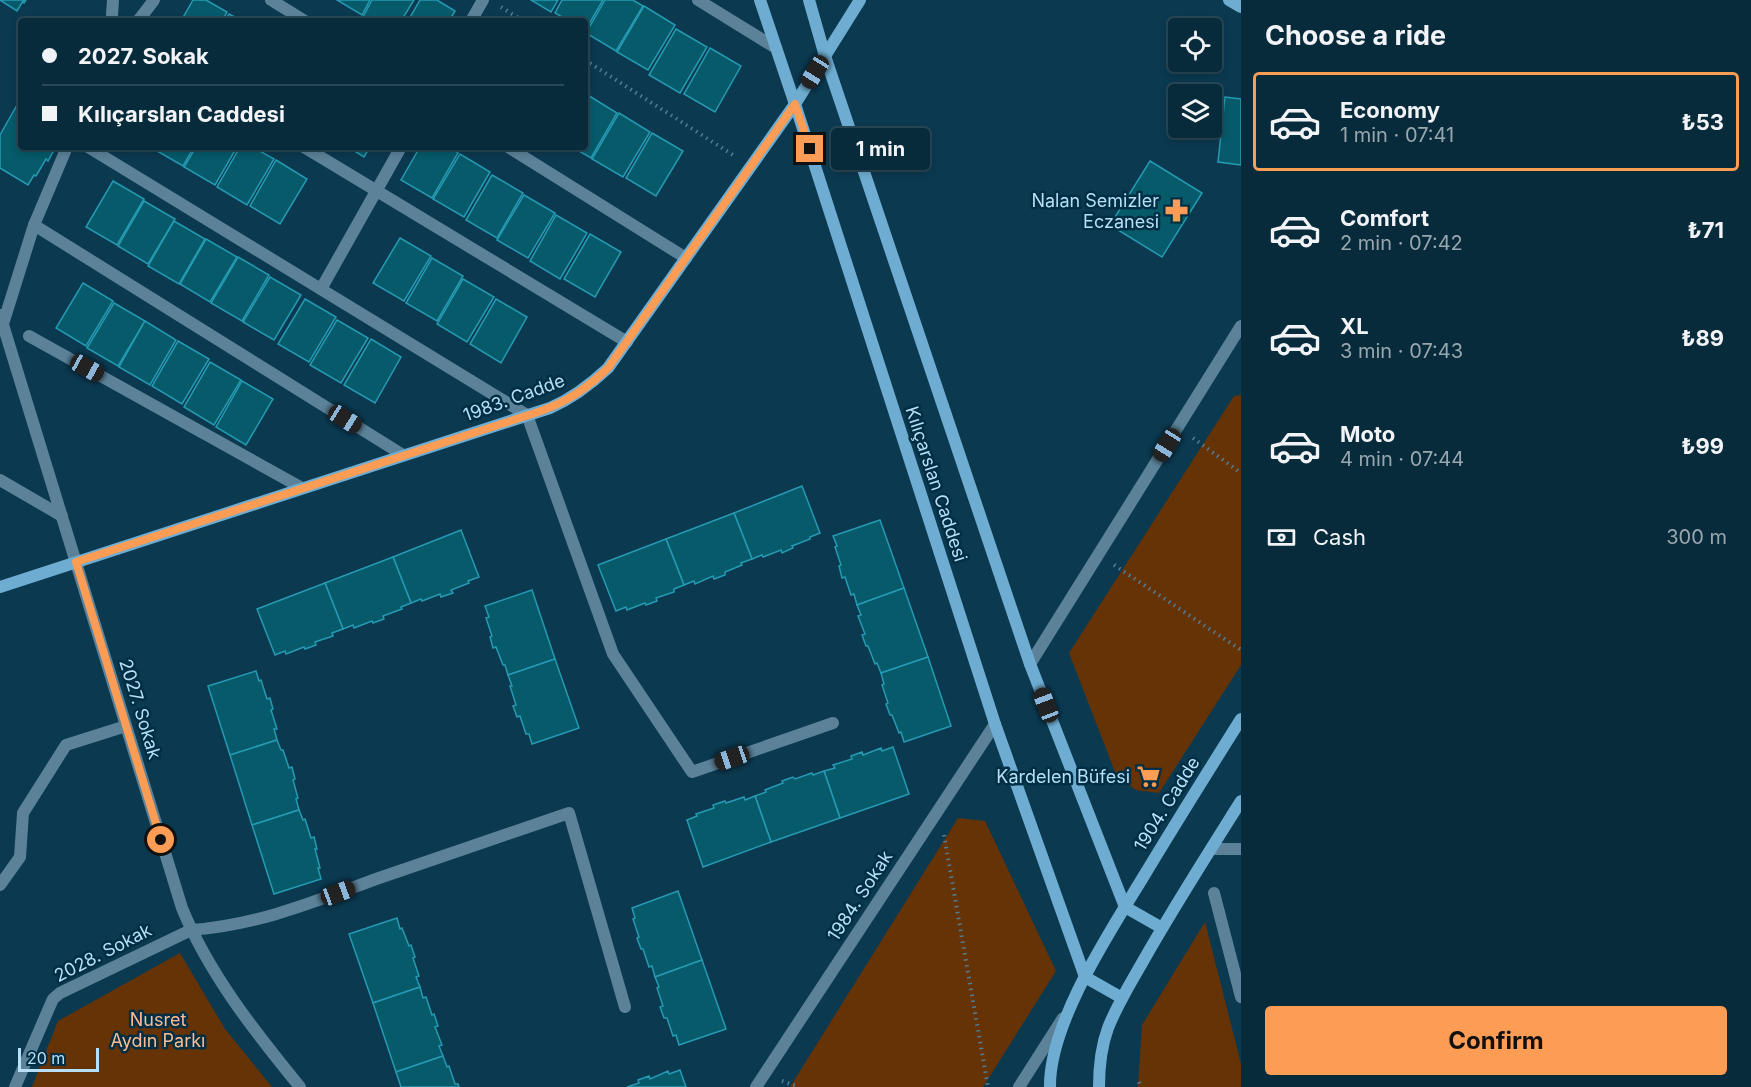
<!DOCTYPE html>
<html lang="en">
<head>
<meta charset="utf-8">
<style>
	:root { --surface:#082b3c; --page:#113343; --text:#f1f3f6; --muted:#98a7af; --line:#294756; --accent:#fd9c55 }
	body { margin:0; font-family:Inter,sans-serif; background:var(--page); color:var(--text); height:100vh; display:flex; flex-direction:column; font-size:22px; white-space:nowrap }
	* { box-sizing:border-box; margin:0 }
	p { font-size:20px; color:var(--muted) }
	.icon { flex:none; width:33px; height:33px; fill:none; stroke:currentColor; stroke-width:2; stroke-linecap:round; stroke-linejoin:round }
	.map { position:relative; flex:1; overflow:hidden }
	.panel { display:flex; flex-direction:column; background:var(--surface); width:510px }
	.panel>* { flex:none }
	.top-card { position:absolute; left:18px; top:18px; width:570px; height:132px; border-radius:6px; box-shadow:0 3px 9px #0003,0 0 0 2px var(--line); display:grid; align-content:center; height:132px; padding:0 24px; background:var(--surface) }
	.buttons { position:absolute; left:1168px; top:18px; display:grid; gap:12px }
	.buttons a { display:grid; place-items:center; width:54px; height:54px; border-radius:6px; background:var(--surface); box-shadow:0 3px 9px #0003,0 0 0 2px var(--line); font-size:30px }
	.scale { position:absolute; left:18px; bottom:15px; width:81px; box-sizing:border-box; padding-left:6px; border:3px solid #b9dff7; border-top:0; font-size:16px; line-height:21px; white-space:nowrap; color:#b9dff7; -webkit-text-stroke:4px #002f45; paint-order:stroke }
	.end { position:absolute; width:27px; height:27px; margin:-14px; border:8px solid #fd9c55; background:#111; box-shadow:0 0 0 3px #111 }
	.from { border-radius:50% }
	.bubble { position:absolute; height:42px; border-radius:6px; background:var(--surface); box-shadow:0 3px 9px #0003,0 0 0 2px var(--line); font-size:20px; font-weight:700; line-height:42px; text-align:center }
	.car { position:absolute; width:18px; height:36px; margin:-18px -9px; border-radius:8px; box-shadow:0 0 4px 2px #0007; background:linear-gradient(#222 24%,#8ab4d8 0 40%,#222 0 76%,#8ab4d8 0 86%,#222 0) }
	.top-card b { display:flex; align-items:center; gap:21px; height:57px; font-size:22px }
	.top-card b+b { border-top:2px solid var(--line) }
	.top-card i { width:15px; height:15px; background:var(--text) }
	ul { padding:0; list-style:none }
	li { display:flex; align-items:center; gap:18px; height:99px; margin:0 12px 9px; padding:0 12px; border:3px solid transparent; border-radius:6px }
	li div { flex:1 }
	li b { display:block; font-size:22px }
	li em { font-style:normal; font-weight:700 }
	li.current { border-color:var(--accent) }
	li>.icon { width:54px; height:54px; stroke-width:1.5 }
	h2 { padding:0 24px; font-size:27px; line-height:72px }
	.pay { display:flex; align-items:center; gap:15px; height:66px; padding:0 24px; font-size:22px }
	.pay p { margin-inline-start:auto }
	.button { display:flex; gap:12px; margin-top:auto; padding:12px 24px }
	.button a { flex:1; height:69px; border-radius:6px; background:var(--accent); color:#111; font-size:24px; font-weight:700; line-height:69px; text-align:center }
	main { display:flex; flex:1; min-height:0 }
	.map>svg:first-child { display:block }
	.green { fill:#663306 }
	.building { fill:#065a6a; stroke:#259ab2; stroke-width:1.5 }
	.lines { fill:none; stroke-linecap:round; stroke-linejoin:round }
	.path { stroke:#527d94; stroke-width:4; stroke-dasharray:1.5 4.5; stroke-linecap:butt }
	.lane { stroke:#5b8299; stroke-width:12 }
	.street { stroke:#5b8299; stroke-width:12 }
	.secondary { stroke:#6eadd1; stroke-width:12 }
	.route { stroke:#fd9c55; stroke-width:8 }
	.labels { text-anchor:middle; stroke-width:5; stroke-linejoin:round; paint-order:stroke }
	.poi-label { font-size:18px; fill:#b9dff7; stroke:#002f45; text-anchor:end }
	.street-label { font-size:18px; fill:#b9dff7; stroke:#002f45 }
	.park-label { font-size:18px; fill:#fbbc92; stroke:#002f45 }
</style>
</head>
<body>
<main>
<div class="map">
<svg width="1241" height="1087" viewBox="0 0 1241 1087">
	<rect width="100%" height="100%" fill="#0b3950"/>
	<g class="green">
		<path d="M1241 395V665L1159 793 1136 790 1117 777 1069 653 1234 396Z"/>
		<path d="M958 818 985 821 1056 971 983 1087H790Z"/>
		<path d="M1205 922 1241 1064V1087H1138L1142 1025Z"/>
		<path d="M180 953 225 1029 272 1087H32L58 1021Z"/>
	</g>
	<g class="building">
		<path d="M0 0H26L24 3 23 1 17 11Z"/>
		<path d="M193 0H206L227 12 222 21H181Z"/>
		<path d="M337 0H370L362 15Z"/>
		<path d="M372 0H414L401 21H370L363 17Z"/>
		<path d="M420 0H437L455 11 449 21H408Z"/>
		<path d="M531 0H558L551 12Z"/>
		<path d="M562 0H603L585 31V21H569L555 13Z"/>
		<path d="M605 0H633L643 6 616 51 586 33Z"/>
		<path d="M644 6 675 25 648 70 617 52Z"/>
		<path d="M229 14 242 21H225Z"/>
		<path d="M676 29 707 47 680 93 649 75Z"/>
		<path d="M710 48 741 66 715 112 684 94Z"/>
		<path d="M586 94 617 113 591 158 572 147H585V97Z"/>
		<path d="M1225 97 1241 99V165L1218 162Z"/>
		<path d="M21 98V147H53L52 149 54 150 48 161 46 159 36 176 34 175 28 185 0 168V135Z"/>
		<path d="M619 113 650 132 623 177 592 159Z"/>
		<path d="M652 133 683 151 656 196 626 178Z"/>
		<path d="M153 147H194L183 166 152 148Z"/>
		<path d="M196 147H237L215 185 184 167Z"/>
		<path d="M240 147H253L274 159 247 205 217 187Z"/>
		<path d="M348 147H370L364 157Z"/>
		<path d="M420 147H449L458 153 432 198 401 180Z"/>
		<path d="M460 154 490 172 464 217 433 199Z"/>
		<path d="M276 160 307 179 280 224 250 206Z"/>
		<path d="M1150 161 1202 193 1162 257 1110 225Z"/>
		<path d="M492 175 523 193 497 238 466 220Z"/>
		<path d="M113 181 144 199 117 245 86 227Z"/>
		<path d="M524 195 555 213 528 258 497 240Z"/>
		<path d="M144 201 175 219 148 264 118 246Z"/>
		<path d="M556 215 587 233 560 279 530 261Z"/>
		<path d="M174 221 205 239 179 284 148 266Z"/>
		<path d="M590 234 621 252 595 297 564 279Z"/>
		<path d="M400 238 431 256 404 301 373 283Z"/>
		<path d="M206 239 237 257 210 302 180 284Z"/>
		<path d="M238 257 269 275 242 321 211 303Z"/>
		<path d="M432 258 463 276 437 321 406 303Z"/>
		<path d="M270 277 301 295 274 340 243 322Z"/>
		<path d="M463 279 494 297 467 342 437 324Z"/>
		<path d="M83 283 113 301 86 346 56 328Z"/>
		<path d="M305 299 336 317 309 362 278 344Z"/>
		<path d="M496 299 527 317 501 363 470 344Z"/>
		<path d="M114 303 145 321 118 366 87 348Z"/>
		<path d="M337 320 368 338 341 383 310 365Z"/>
		<path d="M145 321 176 340 150 385 119 367Z"/>
		<path d="M371 339 401 357 375 403 344 385Z"/>
		<path d="M178 341 209 359 182 404 152 386Z"/>
		<path d="M210 362 241 380 214 425 184 407Z"/>
		<path d="M242 381 273 399 246 445 216 427Z"/>
		<path d="M802 486 820 533 810 537V539L792 546 793 548 782 553 781 550 763 557 762 555 752 559 734 513Z"/>
		<path d="M734 513 752 559 741 563 742 565 725 572V575L714 579 713 576 695 584 694 581 684 585 666 539Z"/>
		<path d="M880 520 904 588 857 605 854 594 851 595 845 577 842 578 839 566 841 565 835 547 837 546 833 536Z"/>
		<path d="M461 530 479 577 468 581 469 583 451 590 453 593 441 597 440 594 422 601 421 599 411 603 393 557Z"/>
		<path d="M666 539 684 585 674 589V592L656 598 657 601 646 605 645 603 627 610 626 607 616 611 598 565Z"/>
		<path d="M393 557 411 603 401 607 402 609 383 616 384 619 373 623 372 621 354 628 353 625 343 629 325 583Z"/>
		<path d="M325 583 343 629 332 633 333 636 315 642 316 645 305 649 304 647 286 654 285 651 275 655 257 609Z"/>
		<path d="M904 588 928 657 881 673 877 663 875 664 868 646H866L862 635 865 634 858 616 861 615 857 605Z"/>
		<path d="M532 590 555 659 508 675 505 665H503L496 647 493 648 490 637 492 636 486 618 489 617 485 606Z"/>
		<path d="M928 657 951 726 904 742 901 732 899 733 892 715H890L886 704 888 703 882 685 884 684 881 673Z"/>
		<path d="M555 659 579 728 532 744 529 734H526L520 716 517 717 513 706 516 705 510 686H512L508 675Z"/>
		<path d="M256 671 259 681 261 680 267 699 270 698 273 709 271 710 277 729H274L277 740 230 755 208 686Z"/>
		<path d="M277 740 281 750H283L289 768 292 767 295 779 293 780 298 798 296 799 299 810 252 825 230 755Z"/>
		<path d="M893 747 909 794 840 818 824 771 835 768 833 765 852 759 851 756 862 752 863 755 881 748 882 751Z"/>
		<path d="M824 771 840 818 771 842 755 796 766 792 765 790 783 783 782 781 793 777 795 779 812 773 813 775Z"/>
		<path d="M755 796 771 842 703 867 687 820 697 816 696 814 714 808 713 805 725 801 726 803 744 797 745 800Z"/>
		<path d="M299 810 303 820 305 819 311 838 314 837 317 849H315L320 868H318L321 879 274 894 252 825Z"/>
		<path d="M678 891 702 960 655 977 652 966 649 967 643 949H641L637 938 639 937 633 919 635 918 632 908Z"/>
		<path d="M397 918 400 929 402 928 409 946 411 945 415 957 413 958 419 976 416 977 420 987 373 1003 349 934Z"/>
		<path d="M702 960 726 1029 679 1045 676 1035 673 1036 667 1018H664L660 1007 663 1006 657 988 659 987 655 977Z"/>
		<path d="M420 987 423 998 426 997 432 1015 434 1014 438 1026 435 1027 442 1045 439 1046 443 1056 396 1072 373 1003Z"/>
		<path d="M443 1056 447 1067 449 1066 455 1084H458L459 1087H401L396 1072Z"/>
		<path d="M680 1070 686 1087H627L639 1083 638 1080 649 1076 650 1079 668 1071 669 1074Z"/>
	</g>
	<g class="lines">
		<g class="path">
			<path d="M501 7 523 21"/>
			<path d="M585 60 736 157"/>
			<path d="M1193 438 1241 473"/>
			<path d="M1114 565 1241 650"/>
			<path d="M944 835 988 1087"/>
			<path d="M782 1081 799 1087"/>
			<path d="M1139 1082 1141 1087"/>
		</g>
		<g class="lane">
			<path d="M527 415 613 654 692 772 833 723"/>
			<path d="M191 930C259 925 316 901 379 878 442 856 506 835 569 813L625 1007"/>
		</g>
		<g class="street">
			<path d="M271 0 305 21"/>
			<path d="M698 0 776 48"/>
			<path d="M113 21 112 15 113 0"/>
			<path d="M138 21 154 0"/>
			<path d="M471 21 483 0"/>
			<path d="M88 147 527 415"/>
			<path d="M304 147 627 342"/>
			<path d="M508 147 686 258"/>
			<path d="M34 225 403 455"/>
			<path d="M321 289 401 147"/>
			<path d="M0 315 182 908C209 974 255 1032 300 1087"/>
			<path d="M3 324 34 225 67 147"/>
			<path d="M29 336 302 488"/>
			<path d="M0 480 62 516"/>
			<path d="M1030 664 1241 326"/>
			<path d="M1211 849H1241"/>
			<path d="M0 885 20 857 23 813 66 745 126 726"/>
			<path d="M1214 893 1241 997"/>
			<path d="M15 1087 49 1008 53 999 60 993 191 930"/>
			<path d="M756 1087 995 724"/>
			<path d="M1019 1087 1063 1018"/>
		</g>
		<g class="secondary">
			<path d="M760 0 795 104 995 724 1085 977"/>
			<path d="M809 0 825 56 1030 664 1125 907"/>
			<path d="M1229 0 1241 7"/>
			<path d="M0 587 550 408C573 398 590 385 608 368L795 104 860 0"/>
			<path d="M1125 907 1162 928"/>
			<path d="M1085 977 1122 998"/>
			<path d="M1050 1087C1049 1024 1109 933 1142 879 1174 826 1207 773 1241 719"/>
			<path d="M1099 1087C1099 1067 1101 1047 1108 1028 1117 1005 1130 984 1142 963 1173 908 1207 855 1241 801"/>
		</g>
	</g>
	<g class="lines">
		<path class="route" d="M161 840 76 562 538 412C567 402 586 389 608 368L795 104 810 149"/>
	</g>
	<defs>
		<symbol id="pharmacy-bare" viewBox="-9 -9 18 18"><path d="M-2-6h4v4h4v4h-4v4h-4v-4h-4v-4h4Z" fill="#fd9c55" stroke="#002f45" stroke-width="2.5" paint-order="stroke"/></symbol>
		<symbol id="supermarket-bare" viewBox="-9 -9 18 18"><path d="M-6-5.5h2.5l.6 2H6L4.5 2H-2.5L-4.4-4H-6ZM-1.5 3.2a1.3 1.3 0 1 0 .1 0ZM3 3.2a1.3 1.3 0 1 0 .1 0Z" fill="#fd9c55" stroke="#002f45" stroke-width="2.5" paint-order="stroke"/></symbol>
	</defs>
	<g fill-rule="evenodd">
		<use href="#pharmacy-bare" x="1160" y="194" width="33" height="33"/>
		<use href="#supermarket-bare" x="1132" y="760" width="33" height="33"/>
	</g>
	<g class="labels">
		<g class="poi-label">
			<text x="1159" y="207">Nalan Semizler<tspan x="1159" dy="21">Eczanesi</tspan></text>
			<text x="1130" y="783">Kardelen Büfesi</text>
		</g>
		<g class="street-label">
			<text transform="translate(514 398) rotate(-20)" y="6">1983. Cadde</text>
			<text transform="translate(936 484) rotate(72)" y="6">Kılıçarslan Caddesi</text>
			<text transform="translate(140 709) rotate(73)" y="6">2027. Sokak</text>
			<text transform="translate(1167 804) rotate(-58)" y="6">1904. Cadde</text>
			<text transform="translate(860 896) rotate(-57)" y="6">1984. Sokak</text>
			<text transform="translate(103 953) rotate(-27)" y="6">2028. Sokak</text>
		</g>
		<g class="park-label">
			<text x="158" y="1026">Nusret<tspan x="158" dy="21">Aydın Parkı</tspan></text>
		</g>
	</g>
</svg>
<div class="buttons">
<a><svg class="icon" aria-label="locate" viewBox="0 0 24 24"><circle cx="12" cy="12" r="6"/><path d="M12 2v4M12 18v4M2 12h4M18 12h4"/></svg></a>
<a><svg class="icon" aria-label="layers" viewBox="0 0 24 24"><path d="M12 4l9 5-9 5-9-5zM3 14l9 5 9-5"/></svg></a>
</div>
<div class="scale">20 m</div>
<i class="end from" style="left:161px;top:840px"></i>
<i class="end" style="left:810px;top:149px"></i>
<div class="bubble" style="left:831px;top:128px;width:99px">1 min</div>
<i class="car" style="left:815px;top:72px;rotate:212deg"></i>
<i class="car" style="left:87px;top:368px;rotate:119deg"></i>
<i class="car" style="left:345px;top:419px;rotate:122deg"></i>
<i class="car" style="left:1167px;top:445px;rotate:212deg"></i>
<i class="car" style="left:1046px;top:705px;rotate:339deg"></i>
<i class="car" style="left:732px;top:758px;rotate:251deg"></i>
<i class="car" style="left:338px;top:893px;rotate:70deg"></i>
<div class="top-card">
<b><i class="from"></i>2027. Sokak</b>
<b><i></i>Kılıçarslan Caddesi</b>
</div>
</div>
<section class="panel">
<h2>Choose a ride</h2>
<ul>
<li class="current"><svg class="icon" aria-label="car" viewBox="0 0 24 24"><path d="M5 17H2v-5l4-1 3-4h7l3 4 3 1v5h-3M9 17h6M6 11h13"/><circle cx="7" cy="17" r="2"/><circle cx="17" cy="17" r="2"/></svg><div><b>Economy</b><p>1 min · 07:41</p></div><em>₺53</em></li>
<li><svg class="icon" aria-label="car" viewBox="0 0 24 24"><path d="M5 17H2v-5l4-1 3-4h7l3 4 3 1v5h-3M9 17h6M6 11h13"/><circle cx="7" cy="17" r="2"/><circle cx="17" cy="17" r="2"/></svg><div><b>Comfort</b><p>2 min · 07:42</p></div><em>₺71</em></li>
<li><svg class="icon" aria-label="car" viewBox="0 0 24 24"><path d="M5 17H2v-5l4-1 3-4h7l3 4 3 1v5h-3M9 17h6M6 11h13"/><circle cx="7" cy="17" r="2"/><circle cx="17" cy="17" r="2"/></svg><div><b>XL</b><p>3 min · 07:43</p></div><em>₺89</em></li>
<li><svg class="icon" aria-label="car" viewBox="0 0 24 24"><path d="M5 17H2v-5l4-1 3-4h7l3 4 3 1v5h-3M9 17h6M6 11h13"/><circle cx="7" cy="17" r="2"/><circle cx="17" cy="17" r="2"/></svg><div><b>Moto</b><p>4 min · 07:44</p></div><em>₺99</em></li>
</ul>
<div class="pay"><svg class="icon" aria-label="cash" viewBox="0 0 24 24"><path d="M3 7h18v10H3z"/><circle cx="12" cy="12" r="2"/></svg>Cash<p>300 m</p></div>
<div class="button"><a>Confirm</a></div>
</section>
</main>
</body>
</html>
